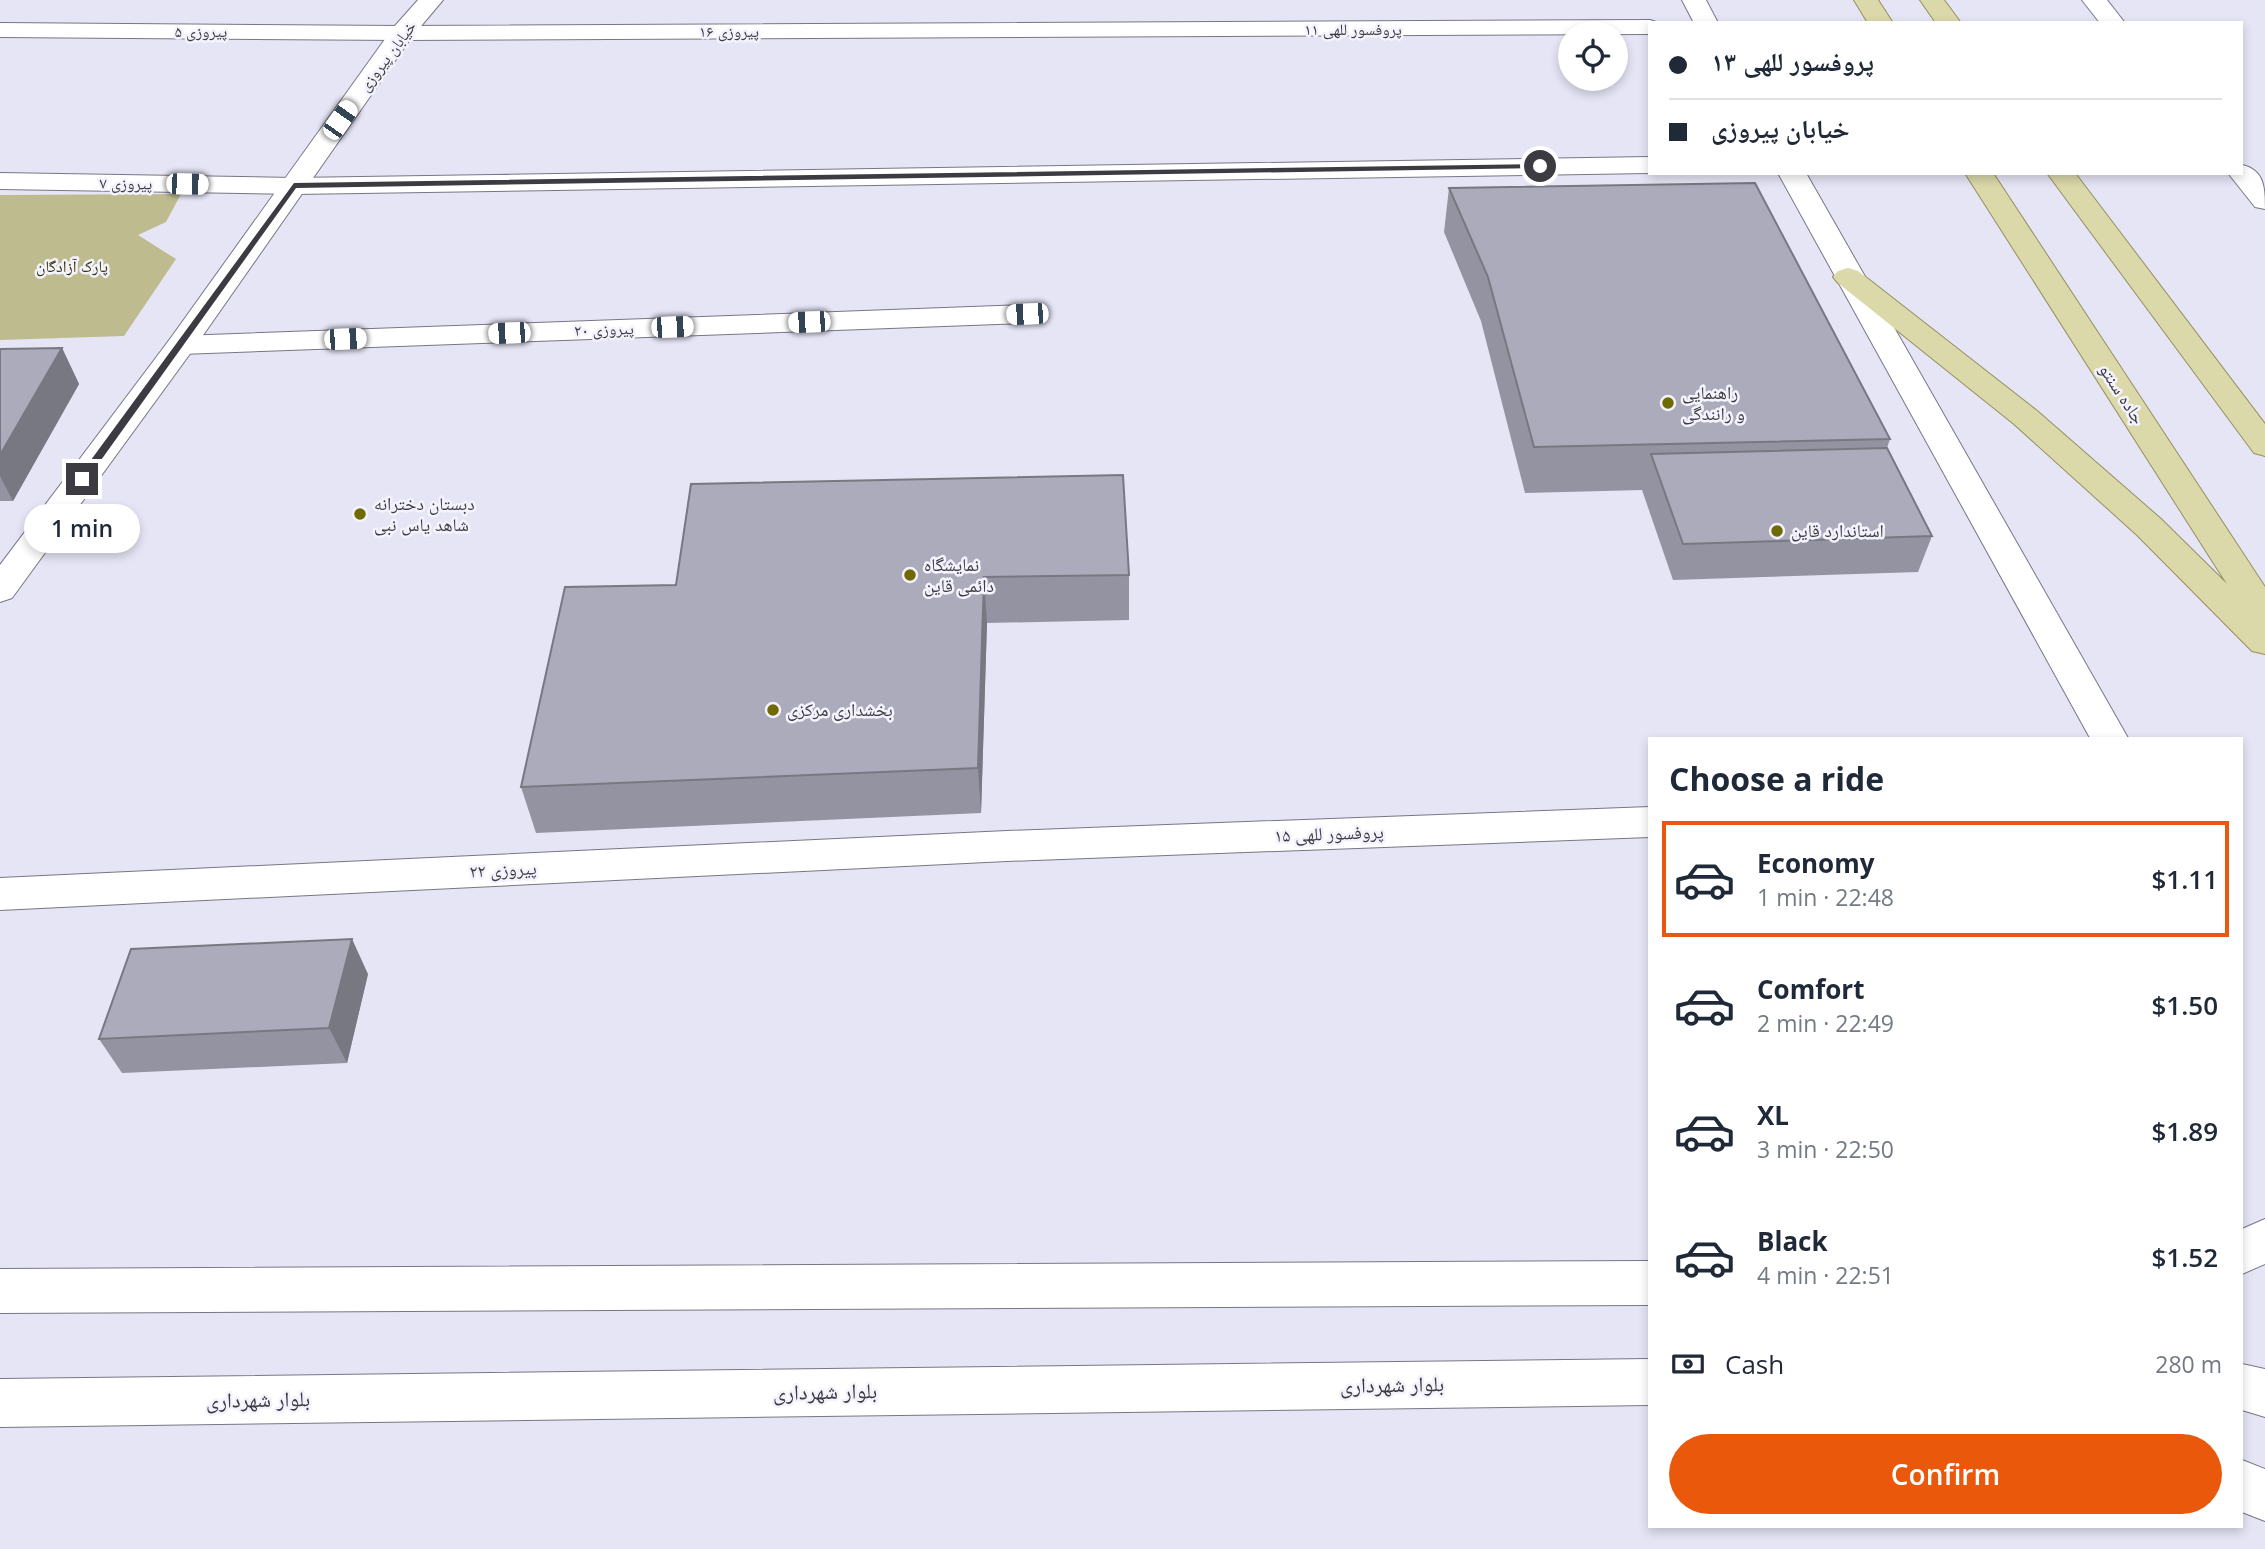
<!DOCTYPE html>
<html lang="en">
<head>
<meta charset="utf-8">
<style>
	:root { --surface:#fff; --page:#f2f2f3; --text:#1f2937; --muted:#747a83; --line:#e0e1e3; --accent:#ea580c }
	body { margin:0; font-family:"Open Sans","Noto Naskh Arabic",sans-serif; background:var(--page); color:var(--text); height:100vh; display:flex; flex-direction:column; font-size:26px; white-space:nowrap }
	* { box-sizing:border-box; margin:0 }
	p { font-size:23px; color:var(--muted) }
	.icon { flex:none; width:38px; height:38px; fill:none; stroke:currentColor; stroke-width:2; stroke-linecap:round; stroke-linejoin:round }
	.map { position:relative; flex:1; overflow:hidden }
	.side { position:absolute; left:1648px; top:737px; width:595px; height:791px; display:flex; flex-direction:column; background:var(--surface); border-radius:0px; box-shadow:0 4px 10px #0003 }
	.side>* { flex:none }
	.hud { position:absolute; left:1648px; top:21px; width:595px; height:154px; border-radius:0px; box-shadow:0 4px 10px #0003; display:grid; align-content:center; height:154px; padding:0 21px; background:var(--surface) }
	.fabs { position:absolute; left:1558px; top:21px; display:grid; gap:14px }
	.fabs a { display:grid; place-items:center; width:70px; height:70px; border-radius:50%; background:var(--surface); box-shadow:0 4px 10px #0003; font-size:35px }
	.end { position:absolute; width:32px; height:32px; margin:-16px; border:9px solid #3c3b42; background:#fff; box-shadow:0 0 0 4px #fff }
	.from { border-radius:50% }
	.bubble { position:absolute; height:49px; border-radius:24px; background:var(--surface); box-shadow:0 4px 10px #0003; font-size:23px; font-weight:600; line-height:49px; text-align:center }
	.car { position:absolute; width:21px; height:42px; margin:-21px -10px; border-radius:9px; box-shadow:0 0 5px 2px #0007; background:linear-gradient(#fff 24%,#345 0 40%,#fff 0 76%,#345 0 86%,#fff 0) }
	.hud b { display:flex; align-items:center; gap:24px; height:66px; font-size:26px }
	.hud b+b { border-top:2px solid var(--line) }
	.hud i { width:18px; height:18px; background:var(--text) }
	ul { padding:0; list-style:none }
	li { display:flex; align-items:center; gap:21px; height:116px; margin:0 14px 10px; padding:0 7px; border:4px solid transparent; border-radius:0px }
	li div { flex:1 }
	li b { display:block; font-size:26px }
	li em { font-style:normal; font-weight:600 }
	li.selected { border-color:var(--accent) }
	li>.icon { width:63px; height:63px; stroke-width:1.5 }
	h2 { padding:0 21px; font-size:32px; line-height:84px }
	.pay { display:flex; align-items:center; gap:18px; height:77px; padding:0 21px; font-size:26px }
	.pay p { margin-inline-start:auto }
	.action { display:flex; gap:14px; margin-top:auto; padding:14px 21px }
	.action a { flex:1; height:80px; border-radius:42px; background:var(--accent); color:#fff; font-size:28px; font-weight:600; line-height:80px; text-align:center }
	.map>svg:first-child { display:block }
	.green { fill:#bebc8e }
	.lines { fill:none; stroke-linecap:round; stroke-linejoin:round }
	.street-casing { stroke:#787685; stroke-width:2 }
	.secondary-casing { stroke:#787685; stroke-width:2 }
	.primary-casing { stroke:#949061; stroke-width:2 }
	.street { fill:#fff; fill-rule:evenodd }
	.secondary { fill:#fff; fill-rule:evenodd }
	.primary { fill:#dbd8aa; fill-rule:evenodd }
	.wall { fill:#9493a1 }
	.shaded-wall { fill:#787883 }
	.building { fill:#acabbb; stroke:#787883; stroke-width:2 }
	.route { fill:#3c3b42 }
	.poi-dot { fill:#706a03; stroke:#f4f3fd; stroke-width:2.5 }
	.labels { text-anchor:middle; stroke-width:5; stroke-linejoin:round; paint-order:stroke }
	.far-street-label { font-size:16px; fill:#3c3b42; stroke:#f4f3fd }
	.far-park-label { font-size:16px; fill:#353204; stroke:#f4f3fd }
	.poi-label { font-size:18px; fill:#3c3b42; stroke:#f4f3fd; text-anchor:start }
	.street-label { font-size:18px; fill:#3c3b42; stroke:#f4f3fd }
	.near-street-label { font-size:21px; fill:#3c3b42; stroke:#f4f3fd }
</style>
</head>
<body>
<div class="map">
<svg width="2265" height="1549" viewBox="0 0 2265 1549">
	<rect width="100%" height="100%" fill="#e6e5f6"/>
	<path class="green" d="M181 194 166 222 138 235 176 259 124 336 0 340V195Z"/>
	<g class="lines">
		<defs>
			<g id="street">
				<path d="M2082 0H2107L2125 23H2100Z"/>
				<path d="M1650 20 1659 23H1650V34L402 40 0 37V23L402 26Z"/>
				<path d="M1650 157V173L294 194 0 189V173L294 178Z"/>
				<path d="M2242 165C2265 170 2265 189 2265 209L2255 207 2228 173H2242Z"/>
				<path d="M1027 305 1038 308 1042 314 1038 320 1027 323 181 354 170 351 166 345 170 339 181 336Z"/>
				<path d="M1650 807V837L1007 861 0 910V878L1007 831Z"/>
			</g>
			<g id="secondary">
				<path d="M418 0H443L411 38 192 351 12 598 0 602V565L170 339 393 28Z"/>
				<path d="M1682 0H1706L1718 23H1694Z"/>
				<path d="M1778 173H1806L2128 738H2090Z"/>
				<path d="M2265 1219V1264L2242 1274V1229Z"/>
				<path d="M1650 1261V1305L0 1313V1269Z"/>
				<path d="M1650 1359V1405L0 1427V1379Z"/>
				<path d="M2242 1364 2265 1369V1417L2242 1410Z"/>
				<path d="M2242 1460 2265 1469V1521L2242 1512Z"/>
			</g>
			<g id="primary">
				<path d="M1854 0H1878L1893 23H1868Z"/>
				<path d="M1920 0H1944L1961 23H1936Z"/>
				<path d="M1965 173H1993L2265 587V654L2252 651 2137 535 2014 424 1838 283 1833 277 1838 271 1848 268 1858 271 2036 410 2161 519 2227 584Z"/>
				<path d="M2047 173H2075L2265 424V456L2254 453Z"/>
			</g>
		</defs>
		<use href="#street" class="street-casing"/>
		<use href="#secondary" class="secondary-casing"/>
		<use href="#primary" class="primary-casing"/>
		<use href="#street" class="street"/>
		<use href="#secondary" class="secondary"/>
		<use href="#primary" class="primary"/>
	</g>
	<g class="wall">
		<path d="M1449 188 1890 439 1887 448 1932 536 1918 572 1673 580 1642 490 1525 493 1481 321 1444 232Z"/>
		<path d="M62 348 79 384 13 501H0V349Z"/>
		<path d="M691 484 1129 575V620L987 623 981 813 536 833 521 787 676 585Z"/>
		<path d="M368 974 347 1063 122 1073 99 1039Z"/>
	</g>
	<g class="shaded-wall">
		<path d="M62 348 79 384 13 501 0 476V455Z"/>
		<path d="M984 577 987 623 981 813 978 768Z"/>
		<path d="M352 939 368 974 347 1063 329 1028Z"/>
	</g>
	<g class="building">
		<path d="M1755 183 1890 439 1534 447 1488 277 1449 188Z"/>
		<path d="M62 348 0 455V349Z"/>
		<path d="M1887 448 1932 536 1683 544 1651 454Z"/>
		<path d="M1123 475 1129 575 984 577 978 768 521 787 565 587 676 585 691 484Z"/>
		<path d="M352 939 329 1028 99 1039 131 949Z"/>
	</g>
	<path class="route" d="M1540 164 1543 168 296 188 86 481 77 479 294 183Z"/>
	<g class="poi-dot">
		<circle cx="1668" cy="403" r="7"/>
		<circle cx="360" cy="514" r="7"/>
		<circle cx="1777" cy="531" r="7"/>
		<circle cx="910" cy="575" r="7"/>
		<circle cx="773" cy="710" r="7"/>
	</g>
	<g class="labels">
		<g class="far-street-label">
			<text x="1353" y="35">پروفسور للهی ۱۱</text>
			<text x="201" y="37">پیروزی ۵</text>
			<text x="729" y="37">پیروزی ۱۶</text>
			<text transform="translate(387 56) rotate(-53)" y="6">خیابان پیروزی</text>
			<text transform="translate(126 183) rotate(1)" y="6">پیروزی ۷</text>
			<text transform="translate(604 329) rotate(-2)" y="6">پیروزی ۲۰</text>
		</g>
		<g class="far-park-label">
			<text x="72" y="272">پارک آزادگان</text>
		</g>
		<g class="poi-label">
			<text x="1682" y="399">راهنمایی<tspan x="1682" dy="21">و رانندگی</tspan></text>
			<text x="374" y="510">دبستان دخترانه<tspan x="374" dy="21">شاهد یاس نبی</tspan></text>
			<text x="1791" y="537">استاندارد قاین</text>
			<text x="924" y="571">نمایشگاه<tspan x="924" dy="21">دائمی قاین</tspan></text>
			<text x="787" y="716">بخشداری مرکزی</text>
		</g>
		<g class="street-label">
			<text transform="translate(2122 394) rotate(57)" y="6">جاده سنتو</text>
			<text transform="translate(1329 834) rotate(-2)" y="6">پروفسور للهی ۱۵</text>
			<text transform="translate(503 870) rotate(-3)" y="6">پیروزی ۲۲</text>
		</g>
		<g class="near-street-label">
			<text transform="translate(1392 1385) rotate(-1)" y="7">بلوار شهرداری</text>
			<text transform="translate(825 1392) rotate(-1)" y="7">بلوار شهرداری</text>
			<text transform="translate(258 1400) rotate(-1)" y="7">بلوار شهرداری</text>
		</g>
	</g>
</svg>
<div class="fabs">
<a><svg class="icon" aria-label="locate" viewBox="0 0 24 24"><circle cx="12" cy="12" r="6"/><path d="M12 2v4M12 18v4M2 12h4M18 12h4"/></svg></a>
</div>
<i class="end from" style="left:1540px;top:166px"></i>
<i class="end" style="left:82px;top:479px"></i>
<div class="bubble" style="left:24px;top:504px;width:116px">1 min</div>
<i class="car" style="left:340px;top:120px;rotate:35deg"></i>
<i class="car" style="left:187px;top:184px;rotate:91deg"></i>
<i class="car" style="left:1027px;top:314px;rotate:268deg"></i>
<i class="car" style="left:809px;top:322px;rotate:268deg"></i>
<i class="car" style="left:672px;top:327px;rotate:88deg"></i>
<i class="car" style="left:509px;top:333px;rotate:268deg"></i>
<i class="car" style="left:345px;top:339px;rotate:88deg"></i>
<div class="hud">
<b><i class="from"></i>پروفسور للهی ۱۳</b>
<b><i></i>خیابان پیروزی</b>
</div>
<section class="side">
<h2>Choose a ride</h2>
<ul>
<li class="selected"><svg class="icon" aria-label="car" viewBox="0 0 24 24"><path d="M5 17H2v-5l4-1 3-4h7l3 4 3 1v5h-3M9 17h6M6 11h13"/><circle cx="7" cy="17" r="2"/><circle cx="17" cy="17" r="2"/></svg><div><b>Economy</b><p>1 min · 22:48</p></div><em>$1.11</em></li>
<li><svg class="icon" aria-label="car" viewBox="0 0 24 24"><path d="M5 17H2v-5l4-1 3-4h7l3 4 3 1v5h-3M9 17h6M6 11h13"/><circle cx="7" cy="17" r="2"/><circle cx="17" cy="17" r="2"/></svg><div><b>Comfort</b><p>2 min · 22:49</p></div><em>$1.50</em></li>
<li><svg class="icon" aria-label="car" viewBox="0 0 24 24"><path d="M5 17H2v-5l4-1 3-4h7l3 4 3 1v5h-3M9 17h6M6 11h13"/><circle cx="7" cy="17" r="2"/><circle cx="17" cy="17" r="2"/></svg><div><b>XL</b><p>3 min · 22:50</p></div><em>$1.89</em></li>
<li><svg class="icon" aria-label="car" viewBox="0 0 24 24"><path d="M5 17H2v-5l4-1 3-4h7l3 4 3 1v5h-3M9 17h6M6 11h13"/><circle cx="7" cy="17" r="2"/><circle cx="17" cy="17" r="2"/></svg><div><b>Black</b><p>4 min · 22:51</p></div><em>$1.52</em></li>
</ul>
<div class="pay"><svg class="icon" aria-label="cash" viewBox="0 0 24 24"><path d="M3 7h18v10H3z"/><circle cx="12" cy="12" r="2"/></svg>Cash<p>280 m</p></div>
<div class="action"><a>Confirm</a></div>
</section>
</div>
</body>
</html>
